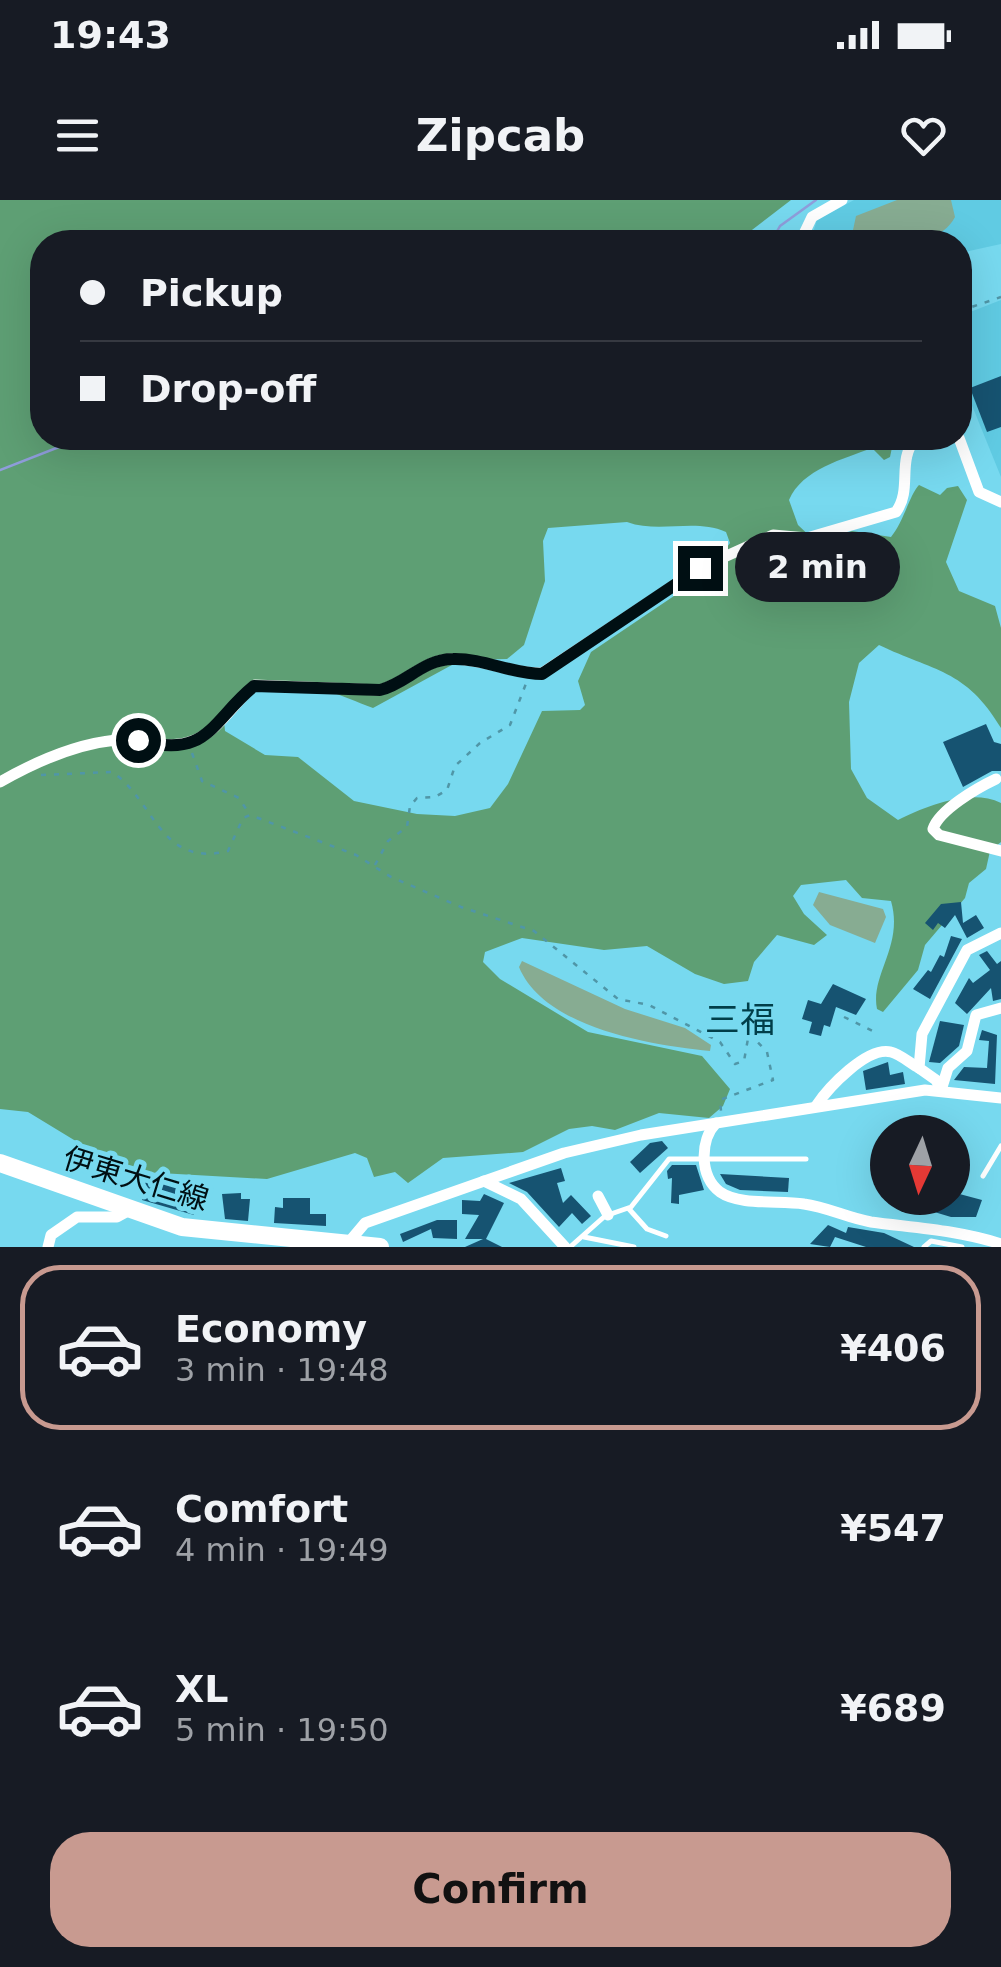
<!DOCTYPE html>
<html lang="en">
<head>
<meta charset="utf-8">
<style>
	:root { --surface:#171b24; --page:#20242c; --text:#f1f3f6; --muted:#9ea1a6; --line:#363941; --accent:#c89a90 }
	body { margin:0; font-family:"DejaVu Sans","Noto Sans JP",sans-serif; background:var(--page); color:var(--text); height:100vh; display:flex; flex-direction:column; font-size:38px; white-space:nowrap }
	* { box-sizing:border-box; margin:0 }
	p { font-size:32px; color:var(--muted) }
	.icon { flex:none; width:55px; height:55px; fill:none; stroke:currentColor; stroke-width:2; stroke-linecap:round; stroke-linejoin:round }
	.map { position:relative; height:1047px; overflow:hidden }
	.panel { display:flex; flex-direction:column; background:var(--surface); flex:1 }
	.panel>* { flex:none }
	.banner { position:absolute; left:30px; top:30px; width:942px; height:220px; border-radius:40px; box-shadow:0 10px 40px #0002; display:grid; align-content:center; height:220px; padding:0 50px; background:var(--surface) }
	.needle { width:65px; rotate:184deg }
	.fabs { position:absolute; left:870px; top:915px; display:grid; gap:20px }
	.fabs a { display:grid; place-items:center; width:100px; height:100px; border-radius:50%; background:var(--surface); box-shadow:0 10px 40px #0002; font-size:50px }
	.end { position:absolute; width:45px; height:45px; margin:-22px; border:12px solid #000f13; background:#fff; box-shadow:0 0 0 5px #fff }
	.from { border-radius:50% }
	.bubble { position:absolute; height:70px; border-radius:35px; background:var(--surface); box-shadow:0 10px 40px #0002; font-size:32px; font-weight:700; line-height:70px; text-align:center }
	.banner b { display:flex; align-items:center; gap:35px; height:95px; font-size:38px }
	.banner b+b { border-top:2px solid var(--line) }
	.banner i { width:25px; height:25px; background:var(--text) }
	ul { padding:18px 0 0; list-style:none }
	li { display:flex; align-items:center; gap:30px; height:165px; margin:0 20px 15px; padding:0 30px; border:5px solid transparent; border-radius:40px }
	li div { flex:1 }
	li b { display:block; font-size:38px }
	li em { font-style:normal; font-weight:700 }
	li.on { border-color:var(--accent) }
	li>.icon { width:90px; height:90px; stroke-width:1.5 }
	.primary-button { display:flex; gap:20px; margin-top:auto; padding:20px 50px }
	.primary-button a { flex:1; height:115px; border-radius:40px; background:var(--accent); color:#111; font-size:40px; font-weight:700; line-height:115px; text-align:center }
	.status { display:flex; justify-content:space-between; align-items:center; height:70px; padding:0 50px; background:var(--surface); direction:ltr }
	.status svg { height:28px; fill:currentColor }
	header { display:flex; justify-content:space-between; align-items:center; height:130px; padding:0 50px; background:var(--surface); font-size:45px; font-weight:700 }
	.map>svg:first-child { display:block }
	.built { fill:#60cbe3 }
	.green { fill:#87ac92 }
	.forest { fill:#5e9f74; fill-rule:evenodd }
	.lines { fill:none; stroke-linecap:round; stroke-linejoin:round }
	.stream { stroke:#8f9ddb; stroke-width:2.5 }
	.building { fill:#165371 }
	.path { stroke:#5096a7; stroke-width:2.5; stroke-dasharray:5 8; stroke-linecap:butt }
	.lane { stroke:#fff; stroke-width:5 }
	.street { stroke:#fff; stroke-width:11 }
	.primary { stroke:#fff; stroke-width:18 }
	.route { stroke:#000f13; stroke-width:12 }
	.labels { text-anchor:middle; stroke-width:10; stroke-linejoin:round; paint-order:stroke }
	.street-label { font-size:30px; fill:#000f13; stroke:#77d9ef }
	.quarter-label { font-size:35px; fill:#013e49; stroke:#77d9ef }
</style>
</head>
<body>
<div class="status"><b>19:43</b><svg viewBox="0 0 49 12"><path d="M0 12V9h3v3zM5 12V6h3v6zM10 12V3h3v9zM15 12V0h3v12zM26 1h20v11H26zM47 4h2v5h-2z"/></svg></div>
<header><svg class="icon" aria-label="menu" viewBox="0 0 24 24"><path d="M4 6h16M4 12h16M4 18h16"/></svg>Zipcab<svg class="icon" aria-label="heart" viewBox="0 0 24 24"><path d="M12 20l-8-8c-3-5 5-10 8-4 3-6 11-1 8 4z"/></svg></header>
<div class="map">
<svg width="1001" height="1047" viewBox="0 0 1001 1047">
	<rect width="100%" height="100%" fill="#77d9ef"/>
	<g class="built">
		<path d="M854 0H1001V44L960 53V42H810L817 20Z"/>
		<path d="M1001 100V277L969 198 960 196V116Z"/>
	</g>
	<g class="green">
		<path d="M897 0H951L955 17C938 49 888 43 857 42L853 30 856 16Z"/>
		<path d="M819 692 883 709 886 717 875 743 830 725 813 705Z"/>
		<path d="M522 761 625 809 685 828 711 845 710 851C651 845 544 828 519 767Z"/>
	</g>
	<path class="forest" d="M0 0H791L748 33 680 42H42V238H894L890 257 884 260 872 248C844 259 802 269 789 300L798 325 816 342 852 331 891 337C904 321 910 294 919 285L940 295 947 288 958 286 967 300 946 362 959 391 995 406 1001 428V528C966 469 933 471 879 445L859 463 849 502 851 569 867 598 898 620C927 606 970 588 1001 603V642L990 651 986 669 969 683 965 698 925 745 918 770 883 812 877 809C870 775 904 746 891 701L862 698 846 680 801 685 793 696 804 714 827 735 814 745 777 735 754 762 748 781 724 784 695 774 647 746 604 750 522 738 485 752 483 762 500 779 588 832 702 856 730 889 723 906 709 918 659 913 615 930 592 926 569 929 523 952 443 958 408 983 395 972 374 977 367 958 355 953 267 979 125 971 28 912 0 909ZM627 322C660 334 694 318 726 332L730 343 708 373 591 452 578 481 585 505 580 510 542 511 508 584 490 608 455 616 417 614 354 601 298 557 265 555 225 531 223 510C266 458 319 488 373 508L461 460 507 459 524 445 545 381 543 341 548 328Z"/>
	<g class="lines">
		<g class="stream">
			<path d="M771 42 780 26 816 0"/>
			<path d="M0 270 82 238"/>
		</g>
	</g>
	<g class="building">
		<path d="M1001 176V227L987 232 970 188Z"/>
		<path d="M986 524 994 542 1001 544V571H992L963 587 943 542Z"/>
		<path d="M961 702 963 723 976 715 984 728 967 738 955 715 945 728 938 723 933 730 925 723 941 704Z"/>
		<path d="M951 736 962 739 930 799 913 789 928 770 931 772 940 755 944 757Z"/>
		<path d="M987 751 997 764 1001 761V799L993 801 991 788 967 814 955 803 969 778 973 783 990 770 979 755Z"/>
		<path d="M833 784 866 799 856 815 836 807 830 827 824 825 821 836 809 833 812 822 802 819 808 800 821 804Z"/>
		<path d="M940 821 964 825 959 846 940 863 929 862Z"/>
		<path d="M982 830 997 835 995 884 954 880 964 867 987 868 989 841 979 840Z"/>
		<path d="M888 862 890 875 903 872 905 884 866 890 863 871Z"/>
		<path d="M662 941 668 948 640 973 630 962 650 943Z"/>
		<path d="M672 965H696L704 990 679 995V1004L671 1003 672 978 668 979 667 971Z"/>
		<path d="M561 968 565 981 557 983 563 1003 571 995 591 1016 582 1024 572 1013 559 1027 527 992 509 983Z"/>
		<path d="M720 974 789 978 788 992 740 990 726 984Z"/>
		<path d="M145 978 193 988 194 1015 142 1000Z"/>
		<path d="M952 992 982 1000 976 1017H951L921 1008 924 998H952Z"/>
		<path d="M241 993V999H250L248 1021 225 1019 222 994Z"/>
		<path d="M484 994 504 1003 486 1039 502 1047H465L483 1039H465L479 1015 462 1014V1000L480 1001Z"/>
		<path d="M283 998H310V1014H326V1026L274 1023 275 1007 283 1008Z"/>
		<path d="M437 1020H457V1039L433 1038 431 1029 403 1042 400 1034Z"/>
		<path d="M828 1025 846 1033 848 1027 884 1033 914 1047H866L835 1037 830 1047 810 1044Z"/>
	</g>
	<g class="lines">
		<g class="path">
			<path d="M960 111 1001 97"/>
			<path d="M192 553 202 581 239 598 250 615"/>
			<path d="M41 575 112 572C155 600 159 668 228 651L243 618 250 615 356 655 391 677 461 707 534 731 618 799 649 805 720 842 735 864 744 861 749 833 767 852 773 880 720 900 721 911"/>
			<path d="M375 665 388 641 407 627 410 606 417 598 435 597 447 590 455 566 480 543 510 525 527 481"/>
			<path d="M844 817 877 833"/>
		</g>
		<g class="lane">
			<path d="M983 976 1001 946"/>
			<path d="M629 1009 647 1029 666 1036"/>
			<path d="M584 1037 634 1047"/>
			<path d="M570 1047 605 1016 631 1007 669 959H806"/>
			<path d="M924 1047 931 1041 962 1047"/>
		</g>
		<g class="street">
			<path d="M801 40 812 17 842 0"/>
			<path d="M959 238 979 292 1001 302"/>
			<path d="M996 579C977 588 939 610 933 629L939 635 1001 651"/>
			<path d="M0 582C35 562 76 544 116 540 144 537 165 551 192 541 221 530 232 504 255 485L379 490C406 484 423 459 453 459 483 459 512 474 542 473L700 368 773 335 807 338 896 312C913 288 896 261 916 238"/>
			<path d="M942 887 948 868 967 851 976 815 1001 808"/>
			<path d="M942 891 936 880 919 868 922 834 967 750 1001 733"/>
			<path d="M816 906C828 888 867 846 891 852 900 854 911 864 919 868"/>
			<path d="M716 923C700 940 699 976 720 992 740 1006 780 1000 804 1004 827 1007 848 1018 871 1022 916 1028 957 1030 1001 1044"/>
			<path d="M484 981 521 999 565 1047"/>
			<path d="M598 996 608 1015"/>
			<path d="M349 1042 365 1023 564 953 641 935 925 890 1001 898"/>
			<path d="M48 1047 51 1035 77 1017H117L128 1011"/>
		</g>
		<path class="primary" d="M0 963 182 1027 380 1047"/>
	</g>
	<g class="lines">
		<path class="route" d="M138 540C208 560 211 521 254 486L380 490C406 484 423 459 453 459 483 458 512 474 542 474L700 368"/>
	</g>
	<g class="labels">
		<g class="street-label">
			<text transform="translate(136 979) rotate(17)" y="10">伊東大仁線</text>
		</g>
		<g class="quarter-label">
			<text x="740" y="832">三福</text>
		</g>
	</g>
</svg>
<div class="fabs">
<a><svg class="needle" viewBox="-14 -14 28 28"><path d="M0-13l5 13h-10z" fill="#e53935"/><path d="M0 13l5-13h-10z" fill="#9ea1a6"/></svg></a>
</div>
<i class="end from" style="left:138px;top:540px"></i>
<i class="end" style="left:700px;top:368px"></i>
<div class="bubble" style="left:735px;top:332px;width:165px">2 min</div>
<div class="banner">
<b><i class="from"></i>Pickup</b>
<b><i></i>Drop-off</b>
</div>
</div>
<section class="panel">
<ul>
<li class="on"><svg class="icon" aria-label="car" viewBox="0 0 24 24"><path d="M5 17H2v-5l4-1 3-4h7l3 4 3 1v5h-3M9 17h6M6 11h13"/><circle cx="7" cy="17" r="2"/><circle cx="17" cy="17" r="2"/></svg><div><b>Economy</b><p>3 min · 19:48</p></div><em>¥406</em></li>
<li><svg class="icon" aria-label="car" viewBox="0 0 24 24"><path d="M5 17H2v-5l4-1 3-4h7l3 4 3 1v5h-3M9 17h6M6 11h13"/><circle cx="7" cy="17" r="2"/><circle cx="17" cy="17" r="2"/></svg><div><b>Comfort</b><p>4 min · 19:49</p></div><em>¥547</em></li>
<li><svg class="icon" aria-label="car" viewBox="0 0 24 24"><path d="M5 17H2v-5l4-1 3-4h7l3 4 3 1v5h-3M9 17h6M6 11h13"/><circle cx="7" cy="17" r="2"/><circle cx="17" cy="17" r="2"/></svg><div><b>XL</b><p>5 min · 19:50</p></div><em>¥689</em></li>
</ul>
<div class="primary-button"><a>Confirm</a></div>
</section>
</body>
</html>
